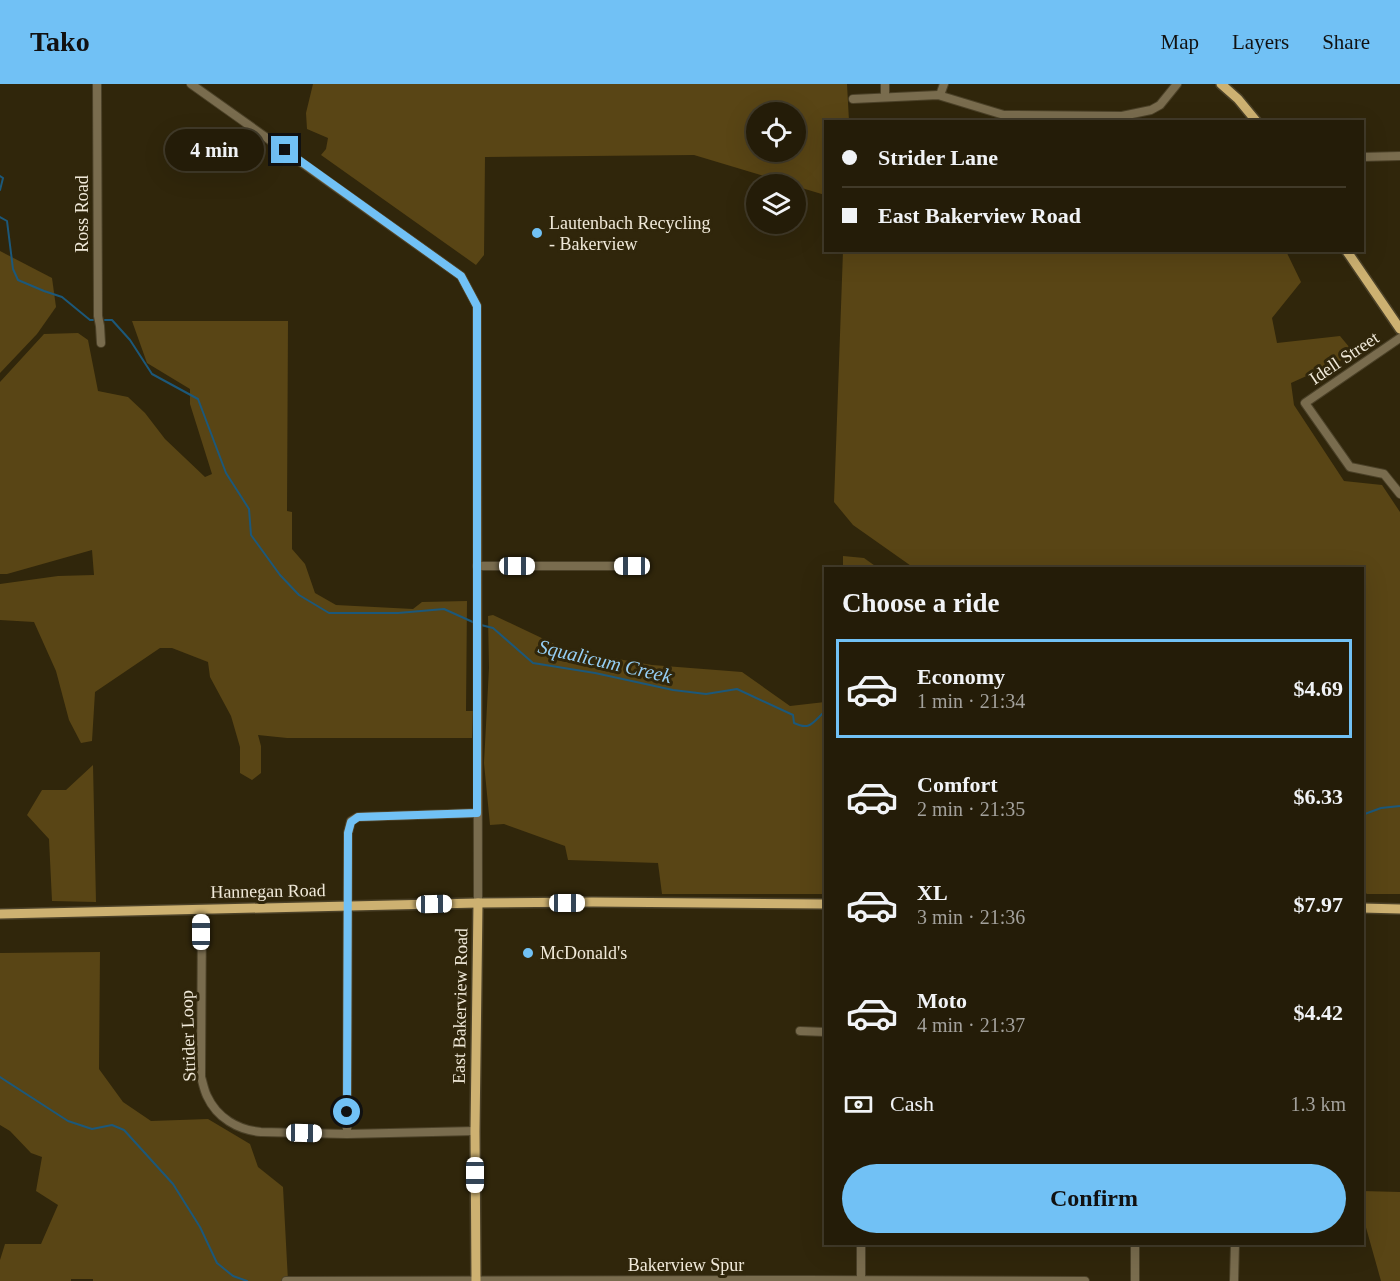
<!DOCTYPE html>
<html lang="en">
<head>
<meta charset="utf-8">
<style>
	:root { --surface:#241c08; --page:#2c2512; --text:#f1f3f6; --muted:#a3a19c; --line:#413a29; --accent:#71c1f5 }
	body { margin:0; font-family:Georgia,serif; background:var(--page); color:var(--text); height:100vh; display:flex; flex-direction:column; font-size:22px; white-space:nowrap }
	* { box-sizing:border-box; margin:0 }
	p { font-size:20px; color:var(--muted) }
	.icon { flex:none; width:33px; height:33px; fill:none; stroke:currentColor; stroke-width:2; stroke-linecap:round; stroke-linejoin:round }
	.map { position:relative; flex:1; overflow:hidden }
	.drawer { position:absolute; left:824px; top:483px; width:540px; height:678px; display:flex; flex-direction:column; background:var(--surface); border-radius:0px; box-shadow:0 6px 24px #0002,0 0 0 2px var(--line) }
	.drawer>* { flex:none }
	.banner { position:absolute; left:824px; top:36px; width:540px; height:132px; border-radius:0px; box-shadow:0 6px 24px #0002,0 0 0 2px var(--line); display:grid; align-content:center; height:132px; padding:0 18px; background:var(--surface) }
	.buttons { position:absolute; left:746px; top:18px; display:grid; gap:12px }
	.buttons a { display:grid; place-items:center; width:60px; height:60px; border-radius:50%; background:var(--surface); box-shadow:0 6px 24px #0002,0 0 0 2px var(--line); font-size:30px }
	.end { position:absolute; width:27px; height:27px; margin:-14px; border:8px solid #71c1f5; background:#111; box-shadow:0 0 0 3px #111 }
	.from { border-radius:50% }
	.bubble { position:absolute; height:42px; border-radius:21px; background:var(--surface); box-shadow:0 6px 24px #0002,0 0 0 2px var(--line); font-size:20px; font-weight:700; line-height:42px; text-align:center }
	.car { position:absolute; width:18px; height:36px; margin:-18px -9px; border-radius:8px; box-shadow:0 0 4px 2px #0007; background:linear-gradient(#fff 24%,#345 0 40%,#fff 0 76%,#345 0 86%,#fff 0) }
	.banner b { display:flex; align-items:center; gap:21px; height:57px; font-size:22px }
	.banner b+b { border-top:2px solid var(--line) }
	.banner i { width:15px; height:15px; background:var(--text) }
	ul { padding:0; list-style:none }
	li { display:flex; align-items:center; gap:18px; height:99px; margin:0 12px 9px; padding:0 6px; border:3px solid transparent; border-radius:0px }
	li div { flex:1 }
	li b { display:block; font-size:22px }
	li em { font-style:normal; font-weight:700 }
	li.selected { border-color:var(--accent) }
	li>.icon { width:54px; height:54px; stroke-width:1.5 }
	h2 { padding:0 18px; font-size:27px; line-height:72px }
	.pay { display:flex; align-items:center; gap:15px; height:66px; padding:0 18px; font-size:22px }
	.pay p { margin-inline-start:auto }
	.button { display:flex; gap:12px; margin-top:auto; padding:12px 18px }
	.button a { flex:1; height:69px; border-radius:36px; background:var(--accent); color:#111; font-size:24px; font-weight:700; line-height:69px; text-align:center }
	header { display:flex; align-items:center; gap:36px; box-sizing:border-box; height:84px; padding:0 30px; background:var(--accent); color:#111 }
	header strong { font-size:28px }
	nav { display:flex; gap:33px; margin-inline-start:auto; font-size:21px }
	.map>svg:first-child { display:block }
	.green { fill:#594515; fill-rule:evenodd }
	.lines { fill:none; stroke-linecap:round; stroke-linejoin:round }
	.stream { stroke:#1c587a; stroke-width:2 }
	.minor-casing { stroke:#4b4128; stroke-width:10 }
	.major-casing { stroke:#4b4128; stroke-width:12 }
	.minor { stroke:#796c4e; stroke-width:8 }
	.major { stroke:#cdb171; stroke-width:9 }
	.route { stroke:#71c1f5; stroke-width:8 }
	.poi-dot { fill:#71c1f5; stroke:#30260b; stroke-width:2 }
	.labels { text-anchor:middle; stroke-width:6; stroke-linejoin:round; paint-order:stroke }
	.street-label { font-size:18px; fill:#f0e9d9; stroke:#30260b }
	.poi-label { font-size:18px; fill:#f0e9d9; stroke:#30260b; text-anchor:start }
	.water-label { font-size:20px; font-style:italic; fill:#95cef4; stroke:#30260b }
</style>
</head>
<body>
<header>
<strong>Tako</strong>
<nav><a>Map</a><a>Layers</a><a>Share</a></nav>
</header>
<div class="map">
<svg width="1400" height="1197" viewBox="0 0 1400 1197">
	<rect width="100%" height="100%" fill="#30260b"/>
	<g class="green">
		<path d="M313 0H847L849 37 825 38V111L795 102V100H791L694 71 485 73 484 171 476 181 321 71 326 65 328 54 307 45 306 29ZM756 28H795V68H756Z"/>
		<path d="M0 167 52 194 56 223 37 250 0 289Z"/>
		<path d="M843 167H1286L1301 198 1272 234 1277 259 1340 252 1355 270 1291 299 1294 321 1344 397 1382 401 1400 428V810H1367L1362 806V484H914L853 441 834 418Z"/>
		<path d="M132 237H288L287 427 292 428V465L305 480 315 509 336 521 413 525 422 518 467 517 466 627H473L472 654H287L258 651 261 662V689L252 696 240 689V663L231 632 210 593 208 578 172 564H160L95 608 92 657 81 659 69 636 56 587 34 538 0 536V500L58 492 94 491 92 466 7 490H0V298L44 250 78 249 88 256 98 307 128 313 145 329 165 355 205 393 212 390 190 320V305L147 279Z"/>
		<path d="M843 472 864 474 878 484H843Z"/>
		<path d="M493 531 567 566 652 581 742 588 790 622 825 618V810H662L658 779 568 776 565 762 504 740 490 741 484 679 489 584 488 532Z"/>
		<path d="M93 681 96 818 52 817 49 755 27 731 42 706H66Z"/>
		<path d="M100 868 99 985 123 1018 151 1037 208 1035 250 1060 258 1083 283 1103 288 1197H93V1195H71V1197H0V1176L5 1160H41L58 1121 36 1107 42 1073 31 1069 10 1047 0 1041V869Z"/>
		<path d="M1362 1107 1400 1108V1197H1381L1365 1140 1362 1138Z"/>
	</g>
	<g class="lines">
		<g class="stream">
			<path d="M0 92 3 94 0 106"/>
			<path d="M0 133 7 137 13 185 18 196 44 207 62 213 90 236H93"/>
			<path d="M105 236H112L130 256 152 290 198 315 226 389 249 425 251 451 280 491 299 511 329 529H398L444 525 475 539"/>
			<path d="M481 541 493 544 533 579 595 589 673 606 706 610 737 605 793 631 794 639C809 646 812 640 822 630L825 632"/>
			<path d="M1362 731 1381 724 1400 722"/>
			<path d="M0 993 68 1037 92 1045 112 1041 124 1046 173 1100 200 1143 217 1179 233 1192 247 1197"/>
		</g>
		<defs>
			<g id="minor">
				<path d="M97 0 98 232 100 242 101 259"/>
				<path d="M191 0 461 192 477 222 478 819"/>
				<path d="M940 11 944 0"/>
				<path d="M885 13V0"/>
				<path d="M853 15 938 11 1004 31 1122 32 1151 26 1160 21 1177 0"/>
				<path d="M1362 73 1400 72"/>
				<path d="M1400 254 1305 319 1350 383 1384 390 1400 410"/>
				<path d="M477 482H632"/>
				<path d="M202 825 201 993C203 999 204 1006 207 1012 217 1034 238 1046 261 1048L347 1050 475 1047"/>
				<path d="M800 947 825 948"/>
				<path d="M347 1050 348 749 351 737 358 733 477 729"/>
				<path d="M861 1160V1196"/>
				<path d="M1135 1160V1197"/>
				<path d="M286 1197 805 1196 1085 1197"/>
				<path d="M1234 1197 1235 1160"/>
			</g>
			<g id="major">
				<path d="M1221 0 1238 15 1257 38"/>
				<path d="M1346 166 1400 245"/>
				<path d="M1362 824 1400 825"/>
				<path d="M0 830 478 819 593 818 825 820"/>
				<path d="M476 1197 475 1047 478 819"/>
			</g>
		</defs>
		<use href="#minor" class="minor-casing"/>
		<use href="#major" class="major-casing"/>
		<use href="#minor" class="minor"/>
		<use href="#major" class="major"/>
	</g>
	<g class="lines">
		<path class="route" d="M285 66 461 192 477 222V729L358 733 351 738 348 749 347 1028"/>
	</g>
	<g class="poi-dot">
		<circle cx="537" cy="149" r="6"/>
		<circle cx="528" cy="869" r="6"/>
	</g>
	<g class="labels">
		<g class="street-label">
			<text transform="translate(82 130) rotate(-90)" y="6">Ross Road</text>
			<text transform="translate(1344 274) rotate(-34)" y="6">Idell Street</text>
			<text transform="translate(268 807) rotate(-1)" y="6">Hannegan Road</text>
			<text transform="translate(460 922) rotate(-89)" y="6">East Bakerview Road</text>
			<text transform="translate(188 952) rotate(-92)" y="6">Strider Loop</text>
			<text x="686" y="1187">Bakerview Spur</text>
		</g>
		<g class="poi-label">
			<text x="549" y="145">Lautenbach Recycling<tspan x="549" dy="21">- Bakerview</tspan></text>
			<text x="540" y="875">McDonald's</text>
		</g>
		<g class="water-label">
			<text transform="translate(605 577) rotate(13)" y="7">Squalicum Creek</text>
		</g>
	</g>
</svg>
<div class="buttons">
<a><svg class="icon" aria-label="locate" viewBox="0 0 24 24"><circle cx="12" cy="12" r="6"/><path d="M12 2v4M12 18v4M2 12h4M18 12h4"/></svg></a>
<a><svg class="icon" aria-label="layers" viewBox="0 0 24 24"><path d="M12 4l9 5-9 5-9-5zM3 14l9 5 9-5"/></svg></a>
</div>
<i class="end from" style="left:347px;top:1028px"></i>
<i class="end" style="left:285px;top:66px"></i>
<div class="bubble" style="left:165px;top:45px;width:99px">4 min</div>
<i class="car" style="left:517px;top:482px;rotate:90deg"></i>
<i class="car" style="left:632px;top:482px;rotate:270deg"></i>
<i class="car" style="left:567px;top:819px;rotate:90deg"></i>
<i class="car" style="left:434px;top:820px;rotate:89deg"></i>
<i class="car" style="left:201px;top:848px;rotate:0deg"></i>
<i class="car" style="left:304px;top:1049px;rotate:91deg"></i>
<i class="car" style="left:475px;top:1091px;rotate:180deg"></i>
<div class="banner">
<b><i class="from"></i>Strider Lane</b>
<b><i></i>East Bakerview Road</b>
</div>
<section class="drawer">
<h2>Choose a ride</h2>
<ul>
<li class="selected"><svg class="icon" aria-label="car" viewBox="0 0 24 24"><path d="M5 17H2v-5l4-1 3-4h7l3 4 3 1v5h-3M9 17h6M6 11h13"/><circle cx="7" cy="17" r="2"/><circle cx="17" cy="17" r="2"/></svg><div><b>Economy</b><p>1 min · 21:34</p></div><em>$4.69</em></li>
<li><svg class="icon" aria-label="car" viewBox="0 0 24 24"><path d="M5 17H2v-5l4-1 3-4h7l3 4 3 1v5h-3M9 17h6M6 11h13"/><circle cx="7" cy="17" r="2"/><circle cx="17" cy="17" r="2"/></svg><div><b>Comfort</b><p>2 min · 21:35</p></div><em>$6.33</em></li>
<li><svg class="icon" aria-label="car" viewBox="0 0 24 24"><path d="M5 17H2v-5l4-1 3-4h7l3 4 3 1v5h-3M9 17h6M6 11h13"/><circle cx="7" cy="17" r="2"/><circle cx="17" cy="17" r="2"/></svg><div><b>XL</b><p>3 min · 21:36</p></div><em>$7.97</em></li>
<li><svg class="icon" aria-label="car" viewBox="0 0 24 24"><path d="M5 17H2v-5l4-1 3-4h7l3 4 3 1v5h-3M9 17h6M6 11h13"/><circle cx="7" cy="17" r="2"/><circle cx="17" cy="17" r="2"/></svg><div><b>Moto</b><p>4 min · 21:37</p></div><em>$4.42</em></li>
</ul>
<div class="pay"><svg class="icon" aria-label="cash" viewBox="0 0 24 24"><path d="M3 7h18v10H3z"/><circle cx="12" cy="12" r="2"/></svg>Cash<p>1.3 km</p></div>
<div class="button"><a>Confirm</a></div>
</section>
</div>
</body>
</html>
